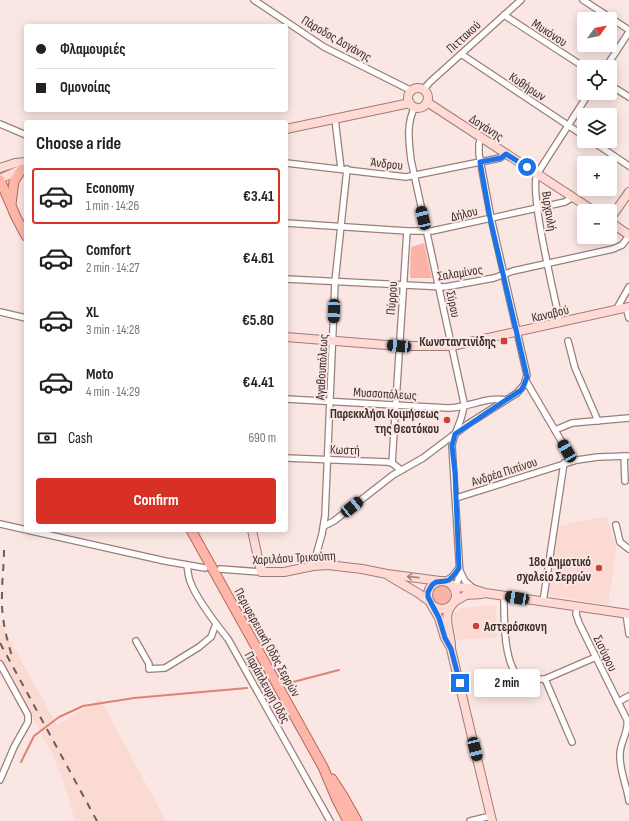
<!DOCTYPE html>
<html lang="en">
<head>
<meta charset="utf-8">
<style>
	:root { --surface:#fff; --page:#f6f6f6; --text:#222; --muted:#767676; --line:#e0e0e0; --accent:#d93025 }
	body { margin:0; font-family:"Sofia Sans Condensed",sans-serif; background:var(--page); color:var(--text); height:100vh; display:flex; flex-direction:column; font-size:15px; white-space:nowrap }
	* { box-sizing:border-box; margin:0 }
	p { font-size:13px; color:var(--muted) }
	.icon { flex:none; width:22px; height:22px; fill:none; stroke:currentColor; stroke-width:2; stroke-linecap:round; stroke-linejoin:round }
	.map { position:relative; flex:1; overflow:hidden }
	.side { position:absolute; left:24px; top:120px; width:264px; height:412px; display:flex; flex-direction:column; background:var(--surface); border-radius:4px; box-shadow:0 2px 10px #0003 }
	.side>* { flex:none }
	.guide { position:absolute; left:24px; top:24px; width:264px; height:88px; border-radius:4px; box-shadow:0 2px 10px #0003; display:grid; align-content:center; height:88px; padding:0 12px; background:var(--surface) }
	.needle { width:26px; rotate:57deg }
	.fabs { position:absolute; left:577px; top:12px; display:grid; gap:8px }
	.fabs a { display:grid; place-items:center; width:40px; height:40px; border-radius:4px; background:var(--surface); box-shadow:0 2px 10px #0003; font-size:20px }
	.end { position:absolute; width:18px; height:18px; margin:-9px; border:5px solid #1a73e8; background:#fff; box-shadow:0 0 0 2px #fff }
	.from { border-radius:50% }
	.bubble { position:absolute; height:28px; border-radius:4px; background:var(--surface); box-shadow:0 2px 10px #0003; font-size:13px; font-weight:700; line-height:28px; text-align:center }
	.car { position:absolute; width:12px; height:24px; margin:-12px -6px; border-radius:5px; box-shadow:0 0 3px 1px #0007; background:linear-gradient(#222 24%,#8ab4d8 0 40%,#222 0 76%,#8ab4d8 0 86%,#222 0) }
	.guide b { display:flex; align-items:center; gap:14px; height:38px; font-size:15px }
	.guide b+b { border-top:1px solid var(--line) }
	.guide i { width:10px; height:10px; background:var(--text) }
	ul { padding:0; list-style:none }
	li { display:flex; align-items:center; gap:12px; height:56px; margin:0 8px 6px; padding:0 4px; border:2px solid transparent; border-radius:4px }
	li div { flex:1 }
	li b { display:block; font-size:15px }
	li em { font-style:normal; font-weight:700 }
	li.current { border-color:var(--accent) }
	li>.icon { width:36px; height:36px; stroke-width:1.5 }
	h2 { padding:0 12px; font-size:18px; line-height:48px }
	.pay { display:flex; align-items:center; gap:10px; height:44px; padding:0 12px; font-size:15px }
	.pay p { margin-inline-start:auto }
	.button { display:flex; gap:8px; margin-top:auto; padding:8px 12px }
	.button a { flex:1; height:46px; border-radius:4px; background:var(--accent); color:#fff; font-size:16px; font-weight:700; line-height:46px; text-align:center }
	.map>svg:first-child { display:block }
	.built { fill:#fbdad4 }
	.park { fill:#fcb3a7 }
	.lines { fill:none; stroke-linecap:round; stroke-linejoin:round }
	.stream { stroke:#de8274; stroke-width:2 }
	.street-casing { stroke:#9c7e79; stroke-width:8 }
	.secondary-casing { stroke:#9c7e79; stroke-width:10 }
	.primary-casing { stroke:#ba675a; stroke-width:11 }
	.street { stroke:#fff; stroke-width:5.5 }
	.secondary { stroke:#ffdad5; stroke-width:8 }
	.primary { stroke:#feb6ab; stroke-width:9 }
	.rail { stroke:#6b5c5a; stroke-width:2; stroke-dasharray:7 7; stroke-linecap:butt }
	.oneway { stroke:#9e8481 }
	.route { stroke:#1a73e8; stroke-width:5 }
	.poi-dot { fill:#ce4131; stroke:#fae6e3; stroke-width:1.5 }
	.labels { text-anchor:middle; stroke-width:4; stroke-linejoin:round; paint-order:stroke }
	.street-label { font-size:13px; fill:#3c2f2d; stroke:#fae6e3 }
	.poi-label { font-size:13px; font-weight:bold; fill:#3c2f2d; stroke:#fae6e3; text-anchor:end }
</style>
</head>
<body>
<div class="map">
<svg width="629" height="821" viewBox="0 0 629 821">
	<rect width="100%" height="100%" fill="#fae6e3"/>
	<g class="built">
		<path d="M607 516 616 547 615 559 608 605 546 595 556 528 559 526Z"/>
		<path d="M495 605 498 637 457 640 452 614 460 608Z"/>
		<path d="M0 622 57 725 100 699 166 821H75L64 783 51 751 0 659Z"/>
	</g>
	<g class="park">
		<path d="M424 243 432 278H410L411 247Z"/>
		<circle cx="441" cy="595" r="10"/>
	</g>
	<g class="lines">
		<g class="stream">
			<path d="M280 684 293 682 339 670"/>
			<path d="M258 687 268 685"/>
			<path d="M21 762 34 736 59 717 83 706 134 698 247 688"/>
		</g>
		<defs>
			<g id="street">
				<path d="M254 0 324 47 412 91"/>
				<path d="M583 0 629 30"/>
				<path d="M504 15 584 67"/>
				<path d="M461 54 584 136"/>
				<path d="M606 67 629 32"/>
				<path d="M610 85 629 97"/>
				<path d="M423 90 430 82 521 0"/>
				<path d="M415 107C406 123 409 142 411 160L464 403C464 419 454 431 452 446L460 575 457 583 453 586"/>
				<path d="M335 119 341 169"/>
				<path d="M0 124 26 135"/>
				<path d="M592 141 629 166"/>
				<path d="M286 163 406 177 500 158 506 154"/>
				<path d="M286 223 407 231H432L565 202 573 197"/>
				<path d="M286 279 445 287 494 278 513 271 613 249 622 245 629 236"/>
				<path d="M626 307 629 318"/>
				<path d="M616 310 629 287"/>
				<path d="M0 312 26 318"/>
				<path d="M560 323C555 297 529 193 537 174L589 93"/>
				<path d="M568 341 575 368 598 421"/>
				<path d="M526 381 573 461"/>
				<path d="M286 399 448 408C468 408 488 396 506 400"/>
				<path d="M555 430 572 423 629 418"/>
				<path d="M624 456 625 481"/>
				<path d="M286 458 387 462 392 463 401 470"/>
				<path d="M392 463 407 231"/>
				<path d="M456 498 577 460 598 457 629 456"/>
				<path d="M0 524 165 561 205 568"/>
				<path d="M616 525 620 542 629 549"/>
				<path d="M324 526 334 521 393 475 423 458 468 424 517 393 524 385 527 375 491 218 479 154V144L481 137"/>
				<path d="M187 565C188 570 188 576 190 581 196 598 216 624 228 639L330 821"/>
				<path d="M313 566 322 534 325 516 335 282 347 169"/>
				<path d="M220 569 261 572"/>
				<path d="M460 571 465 581 473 588"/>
				<path d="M446 581 453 576 459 568"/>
				<path d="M504 596C504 618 503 667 522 680L545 679"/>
				<path d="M543 602 564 463"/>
				<path d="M577 607 576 614 579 623 627 720C629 732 620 742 620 754 619 770 627 786 629 801"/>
				<path d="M626 613 629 634"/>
				<path d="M136 641 149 664V669L165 668 199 647 211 637 216 624"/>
				<path d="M0 664 28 715V722L14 747 0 780"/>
				<path d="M618 702 629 696"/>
				<path d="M572 742 545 679 596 657"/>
				<path d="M470 821 491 816"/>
			</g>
			<g id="secondary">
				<circle cx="418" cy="98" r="10"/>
				<path d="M427 102 594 211"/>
				<path d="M286 129 410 103"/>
				<path d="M0 168 15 163 26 162"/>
				<path d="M0 179 26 167"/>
				<path d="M610 219 629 192"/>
				<path d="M610 222 629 235"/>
				<path d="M286 337 399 346H452L629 307"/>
				<path d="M252 530 261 572H284L313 566 328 565 362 569 387 574 440 581"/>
				<path d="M389 576 418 593 429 601"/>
				<circle cx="442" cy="595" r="14"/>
				<path d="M454 587 470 588 485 593 629 614"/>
				<path d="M454 602 466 595 482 594"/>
				<path d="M432 606 439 618 445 638 451 648"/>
				<path d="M451 606C442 618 452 635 451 649L492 821"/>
			</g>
			<g id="primary">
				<path d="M0 180 16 217 26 236"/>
				<path d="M11 204 14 181 22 169"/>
				<path d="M191 530 323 767 337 800 348 821"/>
				<path d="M332 779 343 796 357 821"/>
			</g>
		</defs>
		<use href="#street" class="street-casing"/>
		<use href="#secondary" class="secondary-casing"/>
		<use href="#primary" class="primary-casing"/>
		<use href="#street" class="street"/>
		<use href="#secondary" class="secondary"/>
		<use href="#primary" class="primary"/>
		<g class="rail">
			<path d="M4 550C4 565 2 579 2 594 1 616 6 638 13 659"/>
			<path d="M0 643 97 821"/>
		</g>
	</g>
	<defs><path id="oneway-shaft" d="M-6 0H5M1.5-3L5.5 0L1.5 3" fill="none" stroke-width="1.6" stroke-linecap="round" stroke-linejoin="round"/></defs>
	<use class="oneway" href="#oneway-shaft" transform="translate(413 577) rotate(-174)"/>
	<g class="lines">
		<path class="route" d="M460 683 451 649 445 638 439 618 428 597V592L432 585 436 582 446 581 449 580 455 574 459 568 455 473 452 446 455 434 521 390 524 385 527 377 490 218 480 162 501 158 506 154 527 167"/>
	</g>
	<g class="poi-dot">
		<rect x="500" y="337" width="8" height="8" rx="2"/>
		<circle cx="447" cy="420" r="4"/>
		<circle cx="599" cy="568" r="4"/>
		<circle cx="476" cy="626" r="4"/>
	</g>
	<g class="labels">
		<g class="street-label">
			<text transform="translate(550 32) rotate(33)" y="5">Μυκόνου</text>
			<text transform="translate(463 36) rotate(-42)" y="5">Πιττακού</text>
			<text transform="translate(337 38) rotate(30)" y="5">Πάροδος Δογάνης</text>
			<text transform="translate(528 86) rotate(33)" y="5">Κυθήρων</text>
			<text transform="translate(487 127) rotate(33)" y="5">Δογάνης</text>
			<text transform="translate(387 163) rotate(7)" y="5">Άνδρου</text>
			<text transform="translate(550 211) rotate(81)" y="5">Βιρχανλή</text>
			<text transform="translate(464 213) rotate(-14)" y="5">Δήλου</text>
			<text transform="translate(460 272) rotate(-9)" y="5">Σαλαμίνος</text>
			<text transform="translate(391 298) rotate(-86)" y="5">Πύρρου</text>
			<text transform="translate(454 304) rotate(78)" y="5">Σύρου</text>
			<text transform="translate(550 313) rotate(-13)" y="5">Καναβού</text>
			<text transform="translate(321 367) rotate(-87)" y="5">Αγαθουπόλεως</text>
			<text transform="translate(385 393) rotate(3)" y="5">Μυσσοπόλεως</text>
			<text transform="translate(345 449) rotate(2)" y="5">Κωστή</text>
			<text transform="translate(504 471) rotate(-18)" y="5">Ανδρέα Πιπίνου</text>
			<text transform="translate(294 557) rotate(-3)" y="5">Χαριλάου Τρικούπη</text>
			<text transform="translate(268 642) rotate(61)" y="5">Περιφερειακή Οδός Σερρών</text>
			<text transform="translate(606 653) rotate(64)" y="5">Σισύφου</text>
			<text transform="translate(268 687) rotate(61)" y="5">Παράπλευρη Οδός</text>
		</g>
		<g class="poi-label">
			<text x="496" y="346">Κωνσταντινίδης</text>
			<text x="439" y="418">Παρεκκλήσι Κοιμήσεως<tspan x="439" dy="15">της Θεοτόκου</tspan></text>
			<text x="591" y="566">18ο Δημοτικό<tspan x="591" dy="15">σχολείο Σερρών</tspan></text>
			<text x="484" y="631" text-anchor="start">Αστερόσκονη</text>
		</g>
	</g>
</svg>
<div class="fabs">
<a><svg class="needle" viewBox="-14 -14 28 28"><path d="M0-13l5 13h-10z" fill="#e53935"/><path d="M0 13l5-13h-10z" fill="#767676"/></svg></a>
<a><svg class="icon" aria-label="locate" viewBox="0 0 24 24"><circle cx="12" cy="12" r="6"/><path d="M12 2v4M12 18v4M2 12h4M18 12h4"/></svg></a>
<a><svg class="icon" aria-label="layers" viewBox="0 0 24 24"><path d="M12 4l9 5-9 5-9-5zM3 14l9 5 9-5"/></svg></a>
<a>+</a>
<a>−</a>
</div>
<i class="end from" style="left:527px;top:167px"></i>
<i class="end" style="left:460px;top:683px"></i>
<div class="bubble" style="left:474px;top:669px;width:66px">2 min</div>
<i class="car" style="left:423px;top:218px;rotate:347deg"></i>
<i class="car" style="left:334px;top:311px;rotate:182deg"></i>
<i class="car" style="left:399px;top:346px;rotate:275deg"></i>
<i class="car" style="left:567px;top:451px;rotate:330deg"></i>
<i class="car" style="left:352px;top:507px;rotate:51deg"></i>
<i class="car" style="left:517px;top:598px;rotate:279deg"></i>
<i class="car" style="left:475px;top:749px;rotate:166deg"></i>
<div class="guide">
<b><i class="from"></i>Φλαμουριές</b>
<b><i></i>Ομονοίας</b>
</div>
<section class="side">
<h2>Choose a ride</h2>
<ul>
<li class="current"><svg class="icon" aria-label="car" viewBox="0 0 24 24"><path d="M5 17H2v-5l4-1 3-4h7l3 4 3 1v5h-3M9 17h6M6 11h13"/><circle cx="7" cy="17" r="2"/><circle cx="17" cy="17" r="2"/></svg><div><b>Economy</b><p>1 min · 14:26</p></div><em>€3.41</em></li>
<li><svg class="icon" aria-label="car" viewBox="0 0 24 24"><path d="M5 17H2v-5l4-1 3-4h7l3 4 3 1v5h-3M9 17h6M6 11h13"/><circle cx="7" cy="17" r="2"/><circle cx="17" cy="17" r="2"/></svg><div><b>Comfort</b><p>2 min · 14:27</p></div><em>€4.61</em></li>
<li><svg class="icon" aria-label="car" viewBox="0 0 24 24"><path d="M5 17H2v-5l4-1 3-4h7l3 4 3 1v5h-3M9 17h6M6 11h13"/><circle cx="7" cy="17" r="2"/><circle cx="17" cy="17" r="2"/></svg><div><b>XL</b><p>3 min · 14:28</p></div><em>€5.80</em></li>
<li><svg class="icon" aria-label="car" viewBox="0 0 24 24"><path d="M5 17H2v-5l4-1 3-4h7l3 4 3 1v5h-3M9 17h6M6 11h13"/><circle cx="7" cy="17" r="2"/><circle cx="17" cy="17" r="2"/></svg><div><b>Moto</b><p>4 min · 14:29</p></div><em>€4.41</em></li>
</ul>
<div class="pay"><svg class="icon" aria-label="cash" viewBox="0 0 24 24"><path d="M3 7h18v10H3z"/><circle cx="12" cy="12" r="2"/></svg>Cash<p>690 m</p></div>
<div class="button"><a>Confirm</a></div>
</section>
</div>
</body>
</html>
